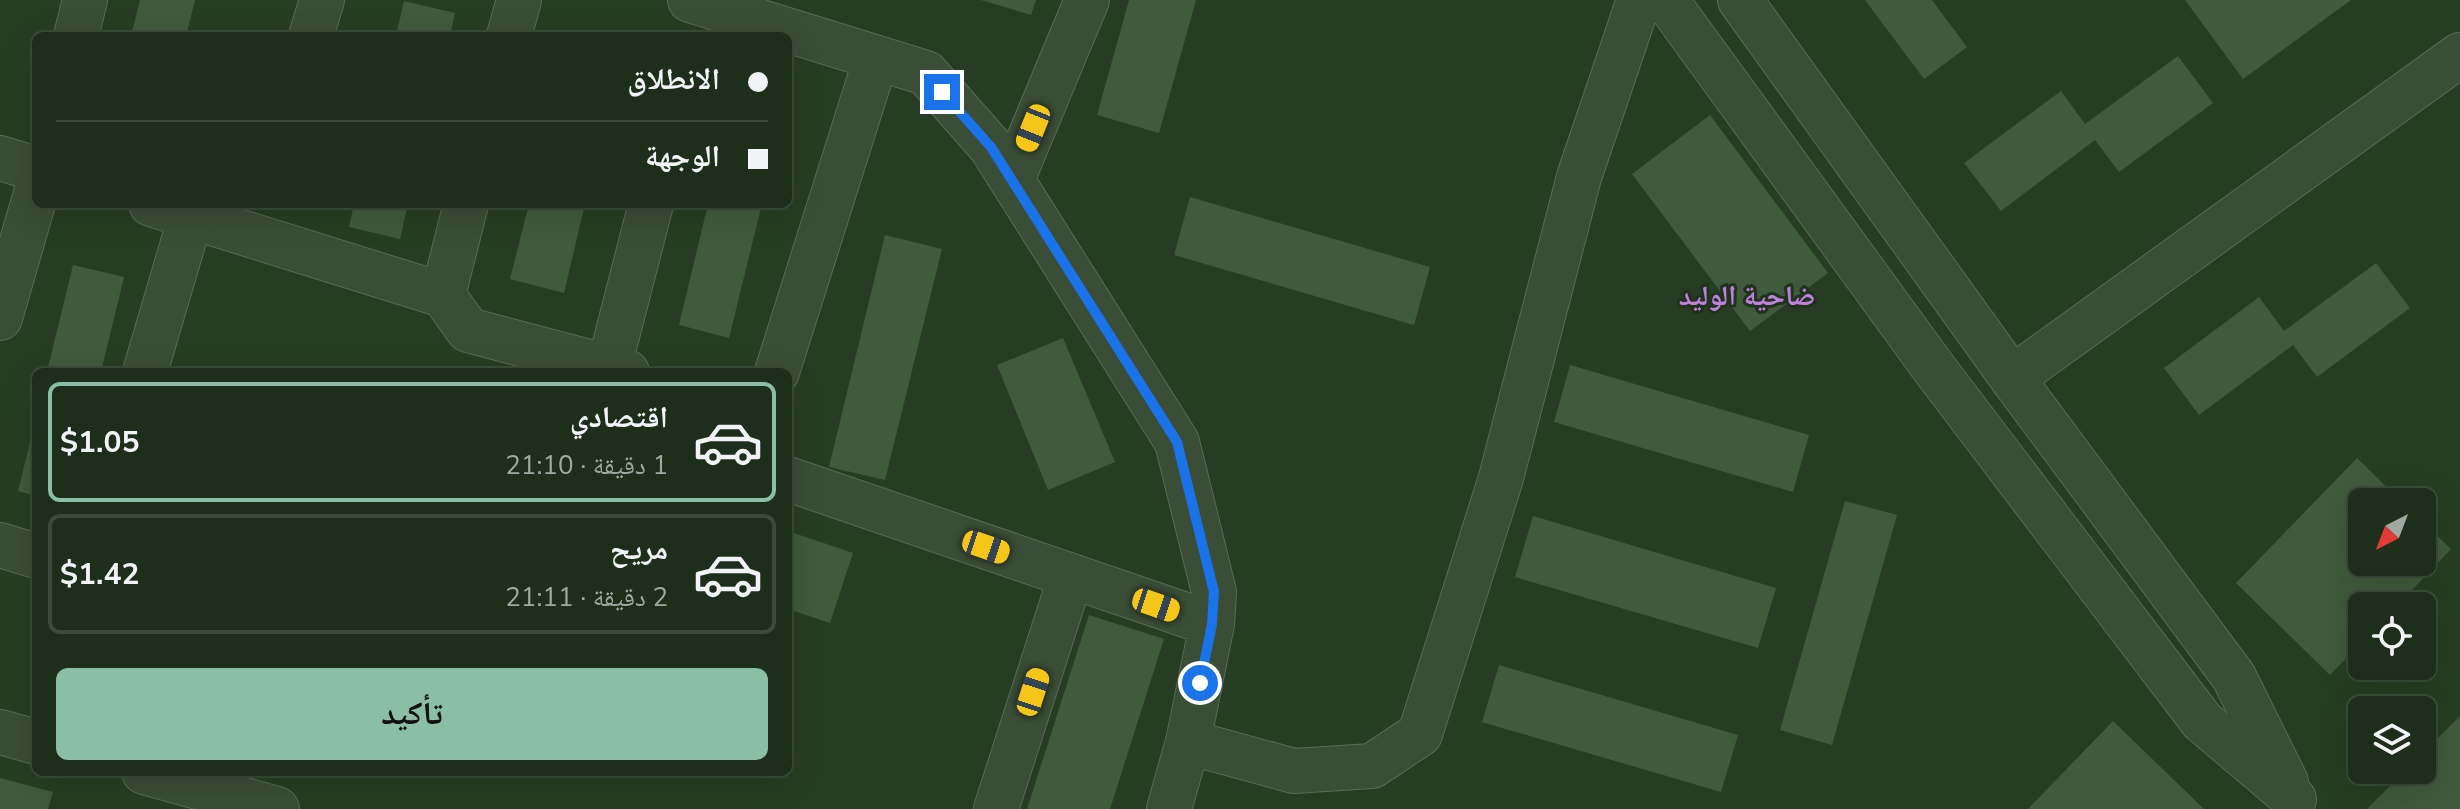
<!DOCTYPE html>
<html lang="ar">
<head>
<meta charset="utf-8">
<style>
	:root { --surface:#1d2e1a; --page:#253623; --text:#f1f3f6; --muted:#a0a8a2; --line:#3b4a39; --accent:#8abfa5 }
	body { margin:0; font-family:"Nunito Sans","Noto Naskh Arabic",sans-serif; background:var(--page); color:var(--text); direction:rtl; height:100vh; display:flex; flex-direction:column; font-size:30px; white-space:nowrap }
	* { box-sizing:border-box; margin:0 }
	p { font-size:26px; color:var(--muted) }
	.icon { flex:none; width:44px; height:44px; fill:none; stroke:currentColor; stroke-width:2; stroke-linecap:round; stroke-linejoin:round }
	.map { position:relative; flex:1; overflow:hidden; direction:ltr }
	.details { position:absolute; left:32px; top:368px; width:760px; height:408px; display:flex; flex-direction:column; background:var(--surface); border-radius:12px; box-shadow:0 8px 32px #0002,0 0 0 2px var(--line); direction:rtl }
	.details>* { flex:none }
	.banner { position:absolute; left:32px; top:32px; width:760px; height:176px; border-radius:12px; box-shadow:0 8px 32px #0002,0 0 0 2px var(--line); direction:rtl; display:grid; align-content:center; height:176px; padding:0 24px; background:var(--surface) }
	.needle { width:52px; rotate:222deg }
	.tools { position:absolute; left:2348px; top:488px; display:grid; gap:16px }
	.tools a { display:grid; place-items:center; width:88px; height:88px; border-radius:12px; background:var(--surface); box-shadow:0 8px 32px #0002,0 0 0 2px var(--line); font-size:40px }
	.end { position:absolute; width:36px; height:36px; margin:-18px; border:10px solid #1a73e8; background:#fff; box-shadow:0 0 0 4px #fff }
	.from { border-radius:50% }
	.car { position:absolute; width:24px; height:48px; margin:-24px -12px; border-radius:10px; box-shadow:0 0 6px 2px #0007; background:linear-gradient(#f5c518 24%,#345 0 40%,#f5c518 0 76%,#345 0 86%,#f5c518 0) }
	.banner b { display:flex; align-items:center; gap:28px; height:76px; font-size:30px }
	.banner b+b { border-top:2px solid var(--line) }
	.banner i { width:20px; height:20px; background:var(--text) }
	ul { padding:14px 0 0; list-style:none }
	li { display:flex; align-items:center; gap:24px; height:120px; margin:0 16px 12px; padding:0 8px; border:4px solid var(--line); border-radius:12px }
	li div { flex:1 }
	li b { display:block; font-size:30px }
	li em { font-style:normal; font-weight:700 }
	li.selected { border-color:var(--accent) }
	li>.icon { width:72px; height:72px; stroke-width:1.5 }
	.cta { display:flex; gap:16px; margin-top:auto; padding:16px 24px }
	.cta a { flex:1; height:92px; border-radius:12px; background:var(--accent); color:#111; font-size:32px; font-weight:700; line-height:92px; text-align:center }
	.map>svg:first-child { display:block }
	.building { fill:#405a3c }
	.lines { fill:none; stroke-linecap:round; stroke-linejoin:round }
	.minor-casing { stroke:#586b55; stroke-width:46 }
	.minor { stroke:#3a4d36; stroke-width:44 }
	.route { stroke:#1a73e8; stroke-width:10 }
	.labels { text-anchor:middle; stroke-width:6; stroke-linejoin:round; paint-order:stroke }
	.district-label { font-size:28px; font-weight:bold; fill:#c17fde; stroke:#1f321c }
</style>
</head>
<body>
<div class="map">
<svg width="2460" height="809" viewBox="0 0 2460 809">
	<rect width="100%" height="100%" fill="#273d23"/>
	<g class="building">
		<path d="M140 0H195L186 36H131Z"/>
		<path d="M981 0H1036L1031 15Z"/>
		<path d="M1129 0H1196L1159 133 1097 115Z"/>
		<path d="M1865 0H1932L1967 47 1924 79Z"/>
		<path d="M2185 0H2351L2243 79Z"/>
		<path d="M404 1 455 13 450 36H396Z"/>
		<path d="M2178 56 2213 103 2119 172 2095 140 2001 211 1964 163 2061 91 2085 124Z"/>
		<path d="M1710 115 1828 273 1750 331 1632 174Z"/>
		<path d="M1190 197 1430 267 1414 325 1174 255Z"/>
		<path d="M354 204H408L400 239 349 227Z"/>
		<path d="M529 204H585L564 293 510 279Z"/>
		<path d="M708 204H762L729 338 679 325Z"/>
		<path d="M885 235 942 249 885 480 829 467Z"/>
		<path d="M2376 263 2410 308 2317 377 2293 345 2199 415 2164 368 2259 297 2284 331Z"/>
		<path d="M73 265 124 277 101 372H47Z"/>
		<path d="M1063 338 1115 462 1048 490 997 365Z"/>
		<path d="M1570 365 1809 435 1793 492 1554 422Z"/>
		<path d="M35 422H36V496L18 491Z"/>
		<path d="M2357 458 2402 502H2362V562H2422V521L2451 549 2397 606H2362V642L2330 675 2236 583Z"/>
		<path d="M1845 501 1897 515 1832 745 1780 730Z"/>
		<path d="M1533 516 1776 588 1758 648 1515 577Z"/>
		<path d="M788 531 853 553 830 623 788 609Z"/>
		<path d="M1089 615 1164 639 1110 809H1027Z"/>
		<path d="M1499 665 1738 735 1721 792 1482 722Z"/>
		<path d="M2460 716V809H2367L2406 770H2422V754Z"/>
		<path d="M2113 721 2204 809H2028Z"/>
		<path d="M0 778 53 792 48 809H0Z"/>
	</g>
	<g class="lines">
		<defs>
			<g id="minor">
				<path d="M690 0 926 73 991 147 1177 442 1214 592 1212 624 1188 742 1169 809"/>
				<path d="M1666 0 1933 367 2202 721 2294 799"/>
				<path d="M1740 0 2012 378 2234 677 2286 782"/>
				<path d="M76 36 85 0"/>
				<path d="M311 36 322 0"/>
				<path d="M509 36 519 0"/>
				<path d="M0 158 36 169"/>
				<path d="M1012 180 1087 0"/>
				<path d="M151 204 443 295 468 330 627 372"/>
				<path d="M443 295 466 204"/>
				<path d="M0 318 36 193"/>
				<path d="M609 367 651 204"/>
				<path d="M145 372 191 216"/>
				<path d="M777 372 876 59"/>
				<path d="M2012 378 2460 55"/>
				<path d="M788 479 1212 624"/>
				<path d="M0 545 36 556"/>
				<path d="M0 732 36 742"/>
				<path d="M1188 742 1294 771 1372 766 1420 734 1501 478 1579 177 1639 0"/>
				<path d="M144 772 277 809"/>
				<path d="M996 809 1071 576"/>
			</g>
		</defs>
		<use href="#minor" class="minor-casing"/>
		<use href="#minor" class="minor"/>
	</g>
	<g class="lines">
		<path class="route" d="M942 92 991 147 1177 442 1214 592 1212 624 1200 683"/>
	</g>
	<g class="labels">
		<g class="district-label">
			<text x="1747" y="305">ضاحية الوليد</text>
		</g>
	</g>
</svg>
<div class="tools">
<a><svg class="needle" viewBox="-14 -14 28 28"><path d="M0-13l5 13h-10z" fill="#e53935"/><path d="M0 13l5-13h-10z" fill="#a0a8a2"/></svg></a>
<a><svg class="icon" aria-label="locate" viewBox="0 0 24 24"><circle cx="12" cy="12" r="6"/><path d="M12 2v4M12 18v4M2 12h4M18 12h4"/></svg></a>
<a><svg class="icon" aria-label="layers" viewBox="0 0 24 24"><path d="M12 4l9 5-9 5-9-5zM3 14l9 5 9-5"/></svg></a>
</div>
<i class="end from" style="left:1200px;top:683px"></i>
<i class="end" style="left:942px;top:92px"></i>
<i class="car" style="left:1033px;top:128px;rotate:202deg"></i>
<i class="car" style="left:986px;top:547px;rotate:109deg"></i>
<i class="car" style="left:1156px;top:605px;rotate:109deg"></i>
<i class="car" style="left:1033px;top:692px;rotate:18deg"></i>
<div class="banner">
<b><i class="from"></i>الانطلاق</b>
<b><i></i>الوجهة</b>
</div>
<section class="details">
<ul>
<li class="selected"><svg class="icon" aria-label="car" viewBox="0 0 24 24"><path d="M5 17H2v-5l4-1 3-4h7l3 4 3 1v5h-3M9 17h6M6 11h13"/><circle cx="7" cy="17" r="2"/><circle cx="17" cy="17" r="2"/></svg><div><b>اقتصادي</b><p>1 دقيقة · 21:10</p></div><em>$1.05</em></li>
<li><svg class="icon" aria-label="car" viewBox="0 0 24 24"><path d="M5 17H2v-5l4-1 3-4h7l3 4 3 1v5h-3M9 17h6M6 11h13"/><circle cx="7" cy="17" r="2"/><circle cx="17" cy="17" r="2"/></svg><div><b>مريح</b><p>2 دقيقة · 21:11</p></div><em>$1.42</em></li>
</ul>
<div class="cta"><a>تأكيد</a></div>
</section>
</div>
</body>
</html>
